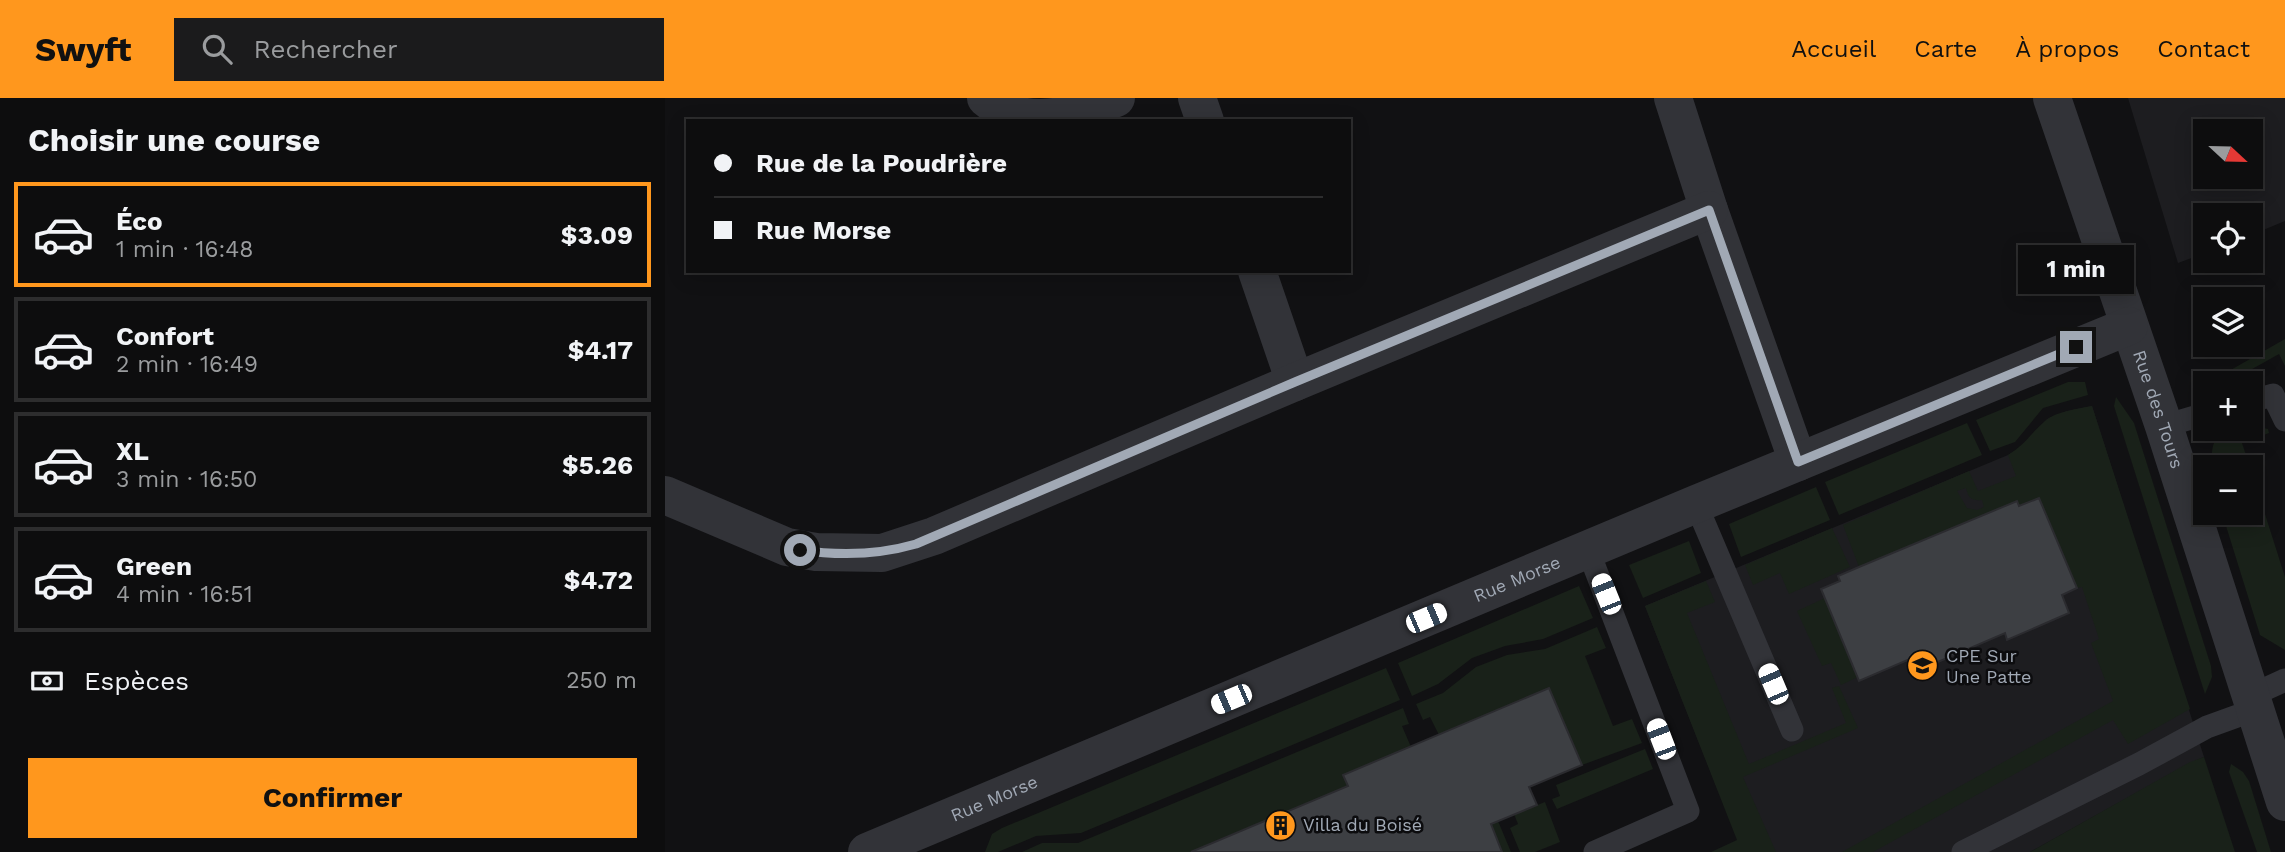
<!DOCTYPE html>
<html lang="fr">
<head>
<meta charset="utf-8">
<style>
	:root { --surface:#0d0d0e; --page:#1b1b1c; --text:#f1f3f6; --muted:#9a9c9e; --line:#2d2d2e; --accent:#ff971d }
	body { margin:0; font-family:"Work Sans",sans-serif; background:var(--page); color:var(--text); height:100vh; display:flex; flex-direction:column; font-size:26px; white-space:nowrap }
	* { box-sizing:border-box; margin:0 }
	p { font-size:23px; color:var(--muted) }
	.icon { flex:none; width:38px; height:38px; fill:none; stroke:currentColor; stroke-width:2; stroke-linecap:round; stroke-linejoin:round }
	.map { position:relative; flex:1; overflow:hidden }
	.sheet { display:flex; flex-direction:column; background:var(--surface); width:665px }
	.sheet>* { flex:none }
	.hud { position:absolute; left:21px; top:21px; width:665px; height:154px; border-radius:0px; box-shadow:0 4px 18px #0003,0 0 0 2px var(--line); display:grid; align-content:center; height:154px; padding:0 28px; background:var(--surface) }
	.needle { width:46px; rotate:112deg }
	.tools { position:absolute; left:1528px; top:21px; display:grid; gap:14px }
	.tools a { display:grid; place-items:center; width:70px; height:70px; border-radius:0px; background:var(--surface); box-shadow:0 4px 18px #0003,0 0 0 2px var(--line); font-size:35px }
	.end { position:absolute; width:32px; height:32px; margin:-16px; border:9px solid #a1a9b5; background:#111; box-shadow:0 0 0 4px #111 }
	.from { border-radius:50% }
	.bubble { position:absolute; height:49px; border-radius:0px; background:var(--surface); box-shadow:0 4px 18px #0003,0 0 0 2px var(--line); font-size:23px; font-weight:700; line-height:49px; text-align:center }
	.car { position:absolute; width:21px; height:42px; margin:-21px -10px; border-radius:9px; box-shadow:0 0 5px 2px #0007; background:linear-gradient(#fff 24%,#345 0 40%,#fff 0 76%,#345 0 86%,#fff 0) }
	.hud b { display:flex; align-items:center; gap:24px; height:66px; font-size:26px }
	.hud b+b { border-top:2px solid var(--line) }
	.hud i { width:18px; height:18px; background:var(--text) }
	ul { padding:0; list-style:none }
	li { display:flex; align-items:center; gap:21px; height:105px; margin:0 14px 10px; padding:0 14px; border:4px solid var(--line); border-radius:0px }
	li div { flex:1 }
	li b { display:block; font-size:26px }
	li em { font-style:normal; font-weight:700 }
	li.current { border-color:var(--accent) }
	li>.icon { width:63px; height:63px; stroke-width:1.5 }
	h2 { padding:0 28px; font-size:32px; line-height:84px }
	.pay { display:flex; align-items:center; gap:18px; height:77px; padding:0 28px; font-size:26px }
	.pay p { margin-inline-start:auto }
	.button { display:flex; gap:14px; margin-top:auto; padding:14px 28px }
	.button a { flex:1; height:80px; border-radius:0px; background:var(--accent); color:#111; font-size:28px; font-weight:700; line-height:80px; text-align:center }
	header { display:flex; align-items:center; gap:42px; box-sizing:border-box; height:98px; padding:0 35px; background:var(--accent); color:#111 }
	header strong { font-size:33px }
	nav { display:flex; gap:38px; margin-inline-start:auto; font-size:24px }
	.search { width:490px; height:63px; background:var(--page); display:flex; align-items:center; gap:18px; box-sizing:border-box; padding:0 24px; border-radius:0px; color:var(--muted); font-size:26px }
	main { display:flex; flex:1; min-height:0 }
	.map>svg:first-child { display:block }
	.built { fill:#1d1d20; fill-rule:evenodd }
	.green { fill:#192119; fill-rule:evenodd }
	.building { fill:#3d3f43; stroke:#2b2b2f; stroke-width:2 }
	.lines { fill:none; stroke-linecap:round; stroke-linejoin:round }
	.service { stroke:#323338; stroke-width:23 }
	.minor { stroke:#323338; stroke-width:38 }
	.route { stroke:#a1a9b5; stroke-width:9 }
	.labels { text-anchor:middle; stroke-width:5; stroke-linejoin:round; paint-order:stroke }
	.street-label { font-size:18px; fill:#a1a9b5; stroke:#0c0c0e }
	.poi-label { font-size:18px; fill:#a1a9b5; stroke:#0c0c0e; text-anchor:start }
</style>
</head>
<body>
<header>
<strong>Swyft</strong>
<div class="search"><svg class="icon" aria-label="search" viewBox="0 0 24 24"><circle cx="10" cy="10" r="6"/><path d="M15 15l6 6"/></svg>Rechercher</div>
<nav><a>Accueil</a><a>Carte</a><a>À propos</a><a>Contact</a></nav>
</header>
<main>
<section class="sheet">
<h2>Choisir une course</h2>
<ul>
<li class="current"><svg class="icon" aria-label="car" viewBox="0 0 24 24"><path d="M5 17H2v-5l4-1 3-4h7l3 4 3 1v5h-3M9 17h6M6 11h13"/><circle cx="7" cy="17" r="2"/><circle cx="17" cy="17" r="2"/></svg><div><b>Éco</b><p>1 min · 16:48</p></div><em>$3.09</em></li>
<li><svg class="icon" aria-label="car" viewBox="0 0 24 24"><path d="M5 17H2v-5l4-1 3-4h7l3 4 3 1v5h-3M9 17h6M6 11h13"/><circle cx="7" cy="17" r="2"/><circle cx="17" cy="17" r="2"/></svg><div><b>Confort</b><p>2 min · 16:49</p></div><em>$4.17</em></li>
<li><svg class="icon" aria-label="car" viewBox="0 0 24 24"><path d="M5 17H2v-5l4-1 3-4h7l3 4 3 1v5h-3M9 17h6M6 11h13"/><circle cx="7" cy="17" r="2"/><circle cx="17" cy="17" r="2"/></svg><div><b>XL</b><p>3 min · 16:50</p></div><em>$5.26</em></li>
<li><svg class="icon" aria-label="car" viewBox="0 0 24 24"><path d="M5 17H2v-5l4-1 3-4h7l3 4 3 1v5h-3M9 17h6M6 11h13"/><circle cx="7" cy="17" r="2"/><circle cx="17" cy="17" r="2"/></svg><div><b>Green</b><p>4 min · 16:51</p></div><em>$4.72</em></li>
</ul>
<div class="pay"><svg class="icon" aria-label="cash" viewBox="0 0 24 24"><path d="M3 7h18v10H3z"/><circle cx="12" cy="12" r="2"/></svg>Espèces<p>250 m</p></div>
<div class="button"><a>Confirmer</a></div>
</section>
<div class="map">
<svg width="1620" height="754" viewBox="0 0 1620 754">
	<rect width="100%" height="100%" fill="#111113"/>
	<g class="built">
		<path d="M1463 0H1620V123L1586 137V117H1540V155L1513 165ZM1540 33H1586V79H1540Z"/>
		<path d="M1427 308 1539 659 1525 665 1365 754H1085L1052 690 980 508 1343 357 1360 347 1382 321 1402 313Z"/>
	</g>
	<g class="green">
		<path d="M1620 241V268L1614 256 1562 285H1552L1550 281Z"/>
		<path d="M1403 284H1420L1423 297 1378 310 1350 344 1325 353 1311 322Z"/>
		<path d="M1451 299 1469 325 1546 568 1547 579 1540 596 1449 308Z"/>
		<path d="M1427 308 1525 611 1463 646 1448 622 1208 754H1177L1448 603 1426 545 1434 541 1417 489 1412 490 1374 400 1316 424 1314 419 1194 469 1178 427 1304 373 1313 393 1351 378 1343 357C1361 346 1365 336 1380 323 1392 313 1412 311 1427 308ZM1301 390C1303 400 1307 403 1317 402L1319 409 1312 412 1302 410 1292 393Z"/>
		<path d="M1302 325 1317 357 1174 417 1160 384Z"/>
		<path d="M1592 329 1603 331 1604 335 1577 345 1585 369H1547C1547 362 1546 352 1549 345 1555 332 1580 330 1592 329Z"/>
		<path d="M1586 372 1620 479V552L1595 537 1557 415H1586Z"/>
		<path d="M1151 389 1165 422 1076 459 1064 426Z"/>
		<path d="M1167 430 1185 469 1124 496 1115 475 1088 487 1080 467Z"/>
		<path d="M1024 443 1036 475 978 500 964 467Z"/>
		<path d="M1041 483 1050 504 1022 515 1084 666 1181 625 1167 590 1174 588 1193 630 1078 679 1111 754H1046L1072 742 980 508Z"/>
		<path d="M914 488 928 520 878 541 840 548 807 560 773 586 747 598 733 565Z"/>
		<path d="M1160 500 1193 579 1176 587 1166 565 1157 568 1132 513Z"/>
		<path d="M932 529 941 550 920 558 948 628 967 621 977 645 917 667 884 590 774 637 765 619 758 622 751 606 778 595 811 569 842 557 880 551Z"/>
		<path d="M721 570 735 602 416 735 371 738 333 754H320L327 736 337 730Z"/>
		<path d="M738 610 744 626 737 628 746 649 678 677 710 754H652L633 709 545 745 548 754H357L377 745H413Z"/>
		<path d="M980 651 988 671 892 711 887 701 895 698 891 687Z"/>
		<path d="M1539 659 1570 754H1365L1525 664Z"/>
		<path d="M1566 666 1578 674 1584 683 1606 754H1592L1564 674Z"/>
		<path d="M880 704 895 744 870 754H855L845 730 853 726 849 716Z"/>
		<path d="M833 723 846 754H837L826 726Z"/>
	</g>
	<g class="building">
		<path d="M1374 400 1412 490 1397 497 1404 515 1342 542 1340 535 1259 570 1254 557 1194 583 1156 491 1175 483 1173 478 1194 469 1352 403 1354 408Z"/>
		<path d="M884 590 917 667 864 689 872 707 826 726 837 754H526L683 688 678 677Z"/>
	</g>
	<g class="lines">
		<g class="service">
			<path d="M1586 303 1608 297 1620 322"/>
			<path d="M1499 328 1540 316"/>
			<path d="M1031 406 1127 632"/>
			<path d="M923 452 1023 713 930 754"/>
			<path d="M1585 598 1620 582"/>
			<path d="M1298 754 1474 666 1542 629 1589 612"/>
		</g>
		<g class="minor">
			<path d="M321 0C360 35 408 17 451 0"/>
			<path d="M532 0 540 23"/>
			<path d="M1008 0 1044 112 1133 364"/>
			<path id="s1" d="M1387 0 1499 328 1620 704"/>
			<path d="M592 173 630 284"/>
			<path d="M0 397 122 449 151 454 217 455 269 438 630 284 1044 112"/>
			<path id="s2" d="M202 754 1031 406 1464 228"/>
		</g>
	</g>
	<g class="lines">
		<path class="route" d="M135 452C175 458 213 457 251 446L630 284 1044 112 1133 364 1411 249"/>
	</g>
	<defs>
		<symbol id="school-disc" viewBox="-11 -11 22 22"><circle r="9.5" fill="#ff971d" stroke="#0c0c0e"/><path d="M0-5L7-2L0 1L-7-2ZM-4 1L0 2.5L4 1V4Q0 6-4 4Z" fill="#111"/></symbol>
		<symbol id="building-disc" viewBox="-11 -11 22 22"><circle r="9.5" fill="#ff971d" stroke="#0c0c0e"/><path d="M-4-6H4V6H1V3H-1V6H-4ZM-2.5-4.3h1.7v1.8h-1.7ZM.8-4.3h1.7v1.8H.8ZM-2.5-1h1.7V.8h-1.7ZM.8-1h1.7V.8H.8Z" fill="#111"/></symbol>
	</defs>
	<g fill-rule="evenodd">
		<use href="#school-disc" x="1240" y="550" width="35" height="35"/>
		<use href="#building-disc" x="598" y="710" width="35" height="35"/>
	</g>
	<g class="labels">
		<g class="street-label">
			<text dy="6" stroke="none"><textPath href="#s1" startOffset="329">Rue des Tours</textPath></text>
			<text dy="6" stroke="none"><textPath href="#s2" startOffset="705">Rue Morse</textPath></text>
			<text dy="6" stroke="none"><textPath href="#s2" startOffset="138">Rue Morse</textPath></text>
		</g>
		<g class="poi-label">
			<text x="1281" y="564">CPE Sur<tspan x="1281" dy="21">Une Patte</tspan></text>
			<text x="638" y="733">Villa du Boisé</text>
		</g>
	</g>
</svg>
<div class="tools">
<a><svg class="needle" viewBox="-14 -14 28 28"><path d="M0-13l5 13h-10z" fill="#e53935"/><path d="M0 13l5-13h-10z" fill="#9a9c9e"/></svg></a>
<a><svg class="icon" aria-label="locate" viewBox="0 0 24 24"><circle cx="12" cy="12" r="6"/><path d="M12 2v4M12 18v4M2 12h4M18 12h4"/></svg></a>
<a><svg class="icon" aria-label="layers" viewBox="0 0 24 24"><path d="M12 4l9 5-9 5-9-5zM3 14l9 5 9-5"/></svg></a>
<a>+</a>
<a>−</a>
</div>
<i class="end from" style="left:135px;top:452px"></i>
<i class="end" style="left:1411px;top:249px"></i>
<div class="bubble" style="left:1353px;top:147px;width:116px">1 min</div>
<i class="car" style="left:941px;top:496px;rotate:338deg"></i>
<i class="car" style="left:761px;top:520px;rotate:67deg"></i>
<i class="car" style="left:1108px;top:586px;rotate:337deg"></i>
<i class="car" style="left:566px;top:601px;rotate:247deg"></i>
<i class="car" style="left:996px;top:641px;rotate:339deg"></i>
<div class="hud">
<b><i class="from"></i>Rue de la Poudrière</b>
<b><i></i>Rue Morse</b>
</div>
</div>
</main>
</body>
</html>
